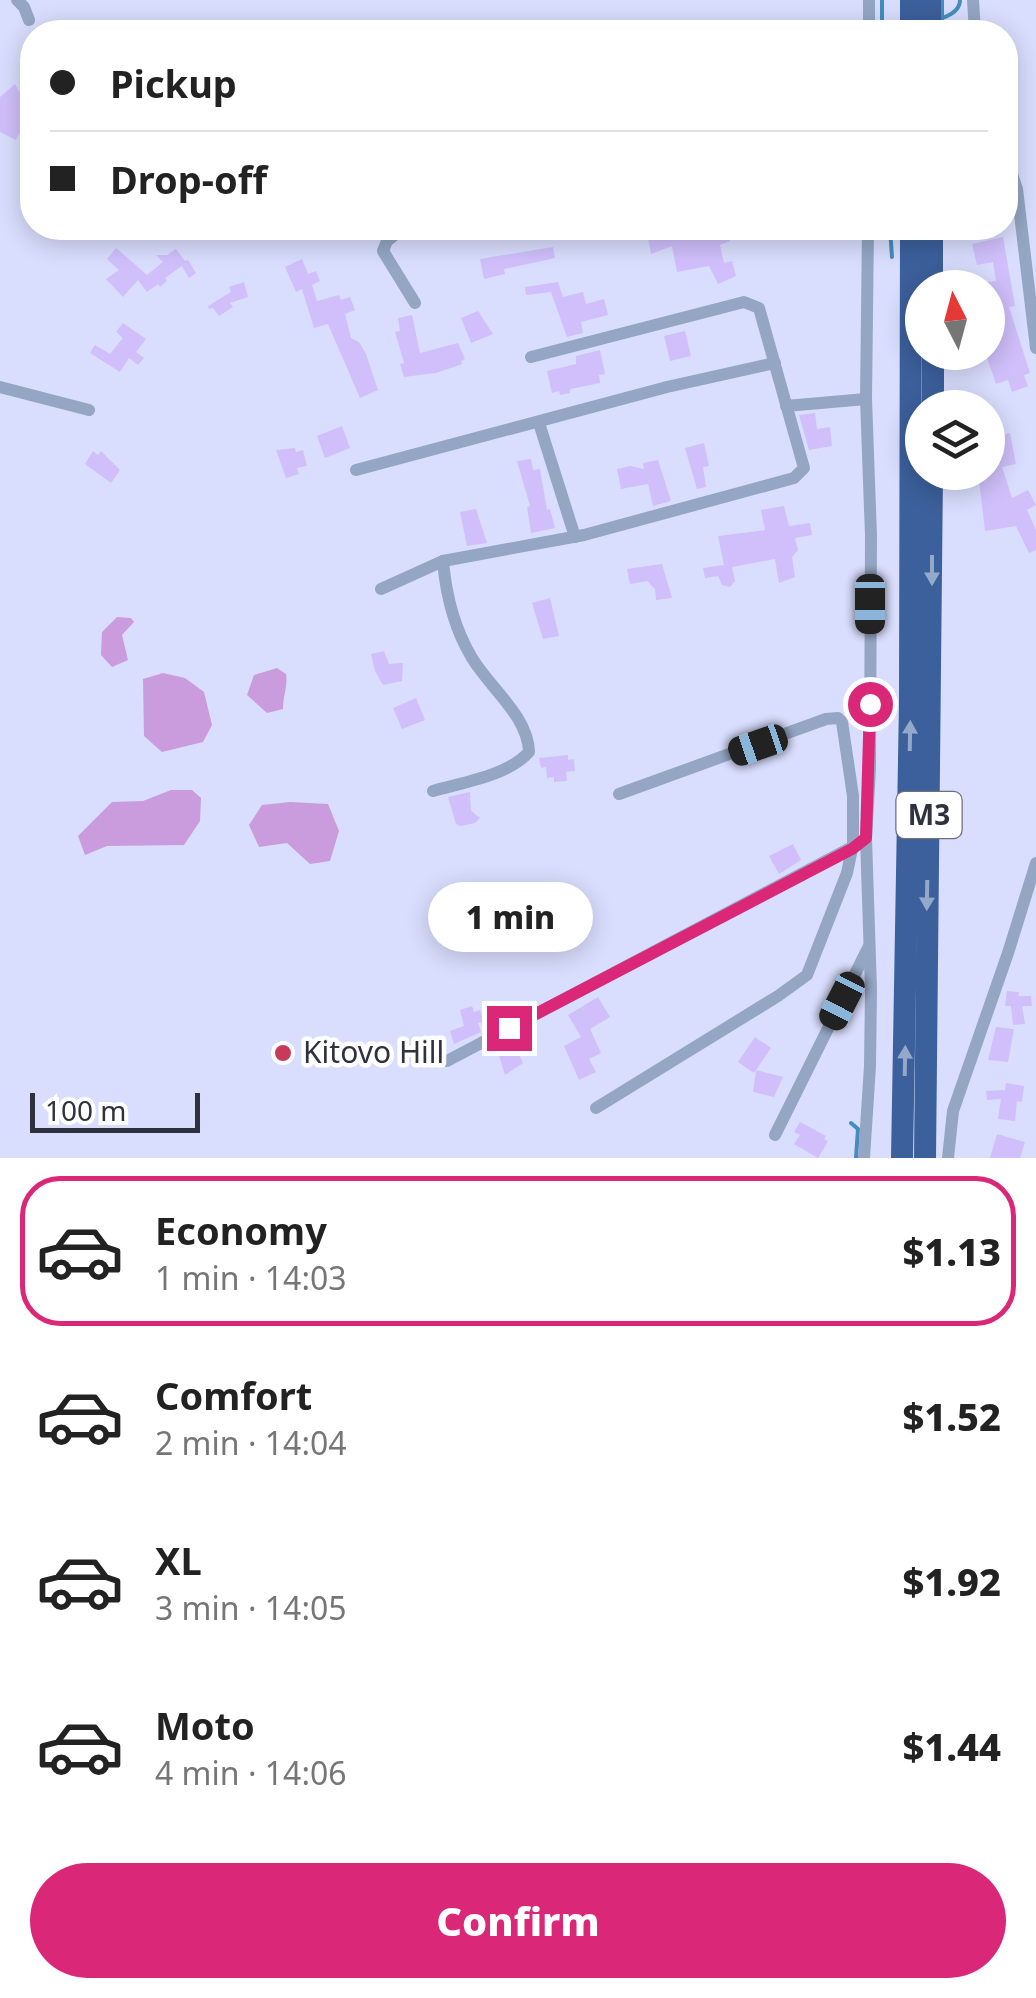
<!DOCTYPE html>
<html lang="en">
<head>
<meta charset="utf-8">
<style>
	:root { --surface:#fff; --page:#f6f6f6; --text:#222; --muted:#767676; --line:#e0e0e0; --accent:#db2777 }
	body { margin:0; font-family:"Noto Sans",sans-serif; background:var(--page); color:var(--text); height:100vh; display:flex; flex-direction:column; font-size:38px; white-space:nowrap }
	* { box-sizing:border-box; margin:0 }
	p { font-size:32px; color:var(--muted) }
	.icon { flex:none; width:55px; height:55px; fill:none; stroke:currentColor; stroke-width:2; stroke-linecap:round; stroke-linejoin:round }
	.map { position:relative; height:1158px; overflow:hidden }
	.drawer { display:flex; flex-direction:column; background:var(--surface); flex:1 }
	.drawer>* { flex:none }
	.guide { position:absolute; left:20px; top:20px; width:998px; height:220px; border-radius:40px; box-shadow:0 5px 25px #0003; display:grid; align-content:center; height:220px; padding:0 30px; background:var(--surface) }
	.needle { width:65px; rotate:354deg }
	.controls { position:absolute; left:905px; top:270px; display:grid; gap:20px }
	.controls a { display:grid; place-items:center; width:100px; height:100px; border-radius:50%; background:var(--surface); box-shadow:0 5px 25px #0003; font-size:50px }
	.scale { position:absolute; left:30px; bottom:25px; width:170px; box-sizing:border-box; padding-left:10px; border:5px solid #30313e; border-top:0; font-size:28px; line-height:35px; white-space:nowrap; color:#30313e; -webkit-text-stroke:8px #fff; paint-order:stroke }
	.end { position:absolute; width:45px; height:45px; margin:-22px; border:12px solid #db2777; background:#fff; box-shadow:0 0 0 5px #fff }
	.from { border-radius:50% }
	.bubble { position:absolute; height:70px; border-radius:35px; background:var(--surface); box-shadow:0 5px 25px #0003; font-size:32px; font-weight:800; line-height:70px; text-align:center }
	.car { position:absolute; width:30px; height:60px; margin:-30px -15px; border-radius:12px; box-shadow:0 0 8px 2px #0007; background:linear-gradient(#222 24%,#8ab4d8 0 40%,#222 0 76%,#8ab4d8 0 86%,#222 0) }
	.guide b { display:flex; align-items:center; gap:35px; height:95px; font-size:38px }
	.guide b+b { border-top:2px solid var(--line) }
	.guide i { width:25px; height:25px; background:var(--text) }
	ul { padding:18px 0 0; list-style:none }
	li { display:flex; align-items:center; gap:30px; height:150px; margin:0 20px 15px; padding:0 10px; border:5px solid transparent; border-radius:40px }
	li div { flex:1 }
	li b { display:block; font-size:38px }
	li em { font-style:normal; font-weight:800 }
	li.selected { border-color:var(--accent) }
	li>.icon { width:90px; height:90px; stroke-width:1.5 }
	.action { display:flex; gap:20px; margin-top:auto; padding:20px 30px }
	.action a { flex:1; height:115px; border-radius:60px; background:var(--accent); color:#fff; font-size:40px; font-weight:800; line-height:115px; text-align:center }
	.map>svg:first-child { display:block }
	.forest { fill:#ca9cdd }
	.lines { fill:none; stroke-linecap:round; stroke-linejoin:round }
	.stream { stroke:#448dbf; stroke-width:4 }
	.building { fill:#d0bffb }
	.street { stroke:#94a6c3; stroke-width:12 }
	.highway { stroke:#3c609c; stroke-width:22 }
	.oneway { fill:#94a8c9 }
	.route { stroke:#db2777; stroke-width:12 }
	.poi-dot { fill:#c9395a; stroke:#fff; stroke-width:4 }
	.labels { text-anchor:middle; stroke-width:9; stroke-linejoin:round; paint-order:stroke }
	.shield { fill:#fff; stroke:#6e6f78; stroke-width:2.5 }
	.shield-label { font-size:28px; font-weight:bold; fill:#30313e }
	.poi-label { font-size:30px; fill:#30313e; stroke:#fff; text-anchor:start }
</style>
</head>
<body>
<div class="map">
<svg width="1036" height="1158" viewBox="0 0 1036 1158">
	<rect width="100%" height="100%" fill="#d9defe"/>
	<g class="forest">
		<path d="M117 617 131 618 134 622 122 635 128 660 112 667 101 655 102 632Z"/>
		<path d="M277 668 286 674C288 685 283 696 283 709L267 713 247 695 254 675Z"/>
		<path d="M163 673 185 678 204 692 212 725 203 742 162 752 144 736 143 679Z"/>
		<path d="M171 790H192L201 798 200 821 184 845 107 846 85 855 78 836 112 802 143 801Z"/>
		<path d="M290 802 328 804 339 831 330 861 310 864 287 843 259 847 249 825 262 805Z"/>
	</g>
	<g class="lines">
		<g class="stream">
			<path d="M882 0V32"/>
			<path d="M942 0V32"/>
			<path d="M942 18C951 15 960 10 960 0"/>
			<path d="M890 228 892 257"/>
			<path d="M851 1123 858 1129 856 1158"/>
		</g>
	</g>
	<g class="building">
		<path d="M15 84 26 105 24 109 30 112 16 140 0 132V97Z"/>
		<path d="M646 228H724L730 241 720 245 724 263 732 261 736 276 718 284 709 266 677 272 672 246 651 254Z"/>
		<path d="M1003 237 1015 306 1009 307 1030 373 1024 375 1028 386 1012 392 1008 380 996 384 985 352 988 282 996 281 993 262 977 265 972 244Z"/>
		<path d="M553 247 555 258 504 269 505 274 484 279 480 259Z"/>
		<path d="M116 248 147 275 163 262 156 255H167L176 249 185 261 188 260 196 273 189 278 182 266 165 278 167 281 160 287 158 284 147 292 138 280 123 297 106 279 119 270 107 259Z"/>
		<path d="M302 259 308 274 316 271 320 281 312 285 317 301 339 295 341 300 350 297 355 310 345 314 351 338 359 342 366 354 378 390 360 398 328 324 314 328 302 289 296 292 285 267Z"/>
		<path d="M244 282 248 297 230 303 233 307 219 316 213 308 209 309 208 306 231 292 229 287Z"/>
		<path d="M558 282 563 297 583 292 586 304 604 299 608 315 581 322 583 333 567 337 551 292 526 295 525 287Z"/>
		<path d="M478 311 493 334 471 343 461 318Z"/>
		<path d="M412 315 420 353 458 343 465 359 461 361 462 364 436 373 404 377 400 364 404 363 395 332 400 331 398 318Z"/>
		<path d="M123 323 146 339 136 352 144 358 138 365 129 358 120 372 90 353 95 345 110 354 123 338 116 332Z"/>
		<path d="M685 331 691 356 670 361 664 336Z"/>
		<path d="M600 350 605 374 599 375 600 383 570 389V393L560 395 559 391 552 393 547 371 576 364V356Z"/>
		<path d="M815 413 817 429 830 427 832 446 809 450 799 415Z"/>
		<path d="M342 426 350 448 325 458 317 436Z"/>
		<path d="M1010 433 1016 464 1002 467 1012 498 1028 490 1036 505 1027 510 1036 530V550L1029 553 1016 526 985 531 978 472H988V455L1004 454 999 435Z"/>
		<path d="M704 443 709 466 703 467 706 487 697 489 685 448Z"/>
		<path d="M295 448 296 452 303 450 307 466 297 468 299 474 286 478 276 450Z"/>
		<path d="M93 451 98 455 101 451 120 470 111 483 85 464Z"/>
		<path d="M531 459 533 470 540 469 547 510 550 509 555 528 531 533 527 507 530 506 517 461Z"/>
		<path d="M658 460 671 501 653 506 648 484 621 489 617 469 630 466 644 469 643 463Z"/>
		<path d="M784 506 789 526 810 523 812 535 795 538 798 550 792 557 795 577 779 583 775 559 732 567 735 581 730 587 722 585 718 576 705 578 703 568 724 565 718 536 765 530 761 510Z"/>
		<path d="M476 509 487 543 467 546 460 512Z"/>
		<path d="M662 564 672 598 656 600 655 589 647 581 630 584 627 569Z"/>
		<path d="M550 598 559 636 543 639 532 603Z"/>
		<path d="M384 651 389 664 403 663 402 681 383 685 375 671 371 654Z"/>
		<path d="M416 698 425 720 402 729 393 708Z"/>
		<path d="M568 755V760L574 759 575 771 566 772 567 781 554 782V777L547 778 546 767 541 768 539 758Z"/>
		<path d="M470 792 471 811 480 818 475 823 460 826 456 824 448 797Z"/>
		<path d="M793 844 801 860 779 874 769 856Z"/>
		<path d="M1007 991 1019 992 1018 996H1031L1032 1006H1022L1025 1024 1013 1025 1011 1006H1005Z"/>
		<path d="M598 997 610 1017 590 1029 601 1053 589 1059 596 1072 579 1080 564 1046 581 1037 568 1015Z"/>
		<path d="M472 1006 474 1012 480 1010 484 1022 478 1023 481 1032 454 1044 450 1031 464 1026 460 1010Z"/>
		<path d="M996 1027 1014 1029 1008 1062 988 1060Z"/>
		<path d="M755 1037 771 1048 754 1073 738 1062Z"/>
		<path d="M511 1038 513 1042 516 1041 522 1054 519 1055 523 1063 505 1075 496 1046Z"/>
		<path d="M756 1070 783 1077 774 1097 753 1092Z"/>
		<path d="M1006 1083 1024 1086 1022 1102 1017 1101 1015 1121 998 1119 1001 1099 987 1100 986 1091 1005 1090Z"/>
		<path d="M800 1122 826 1136 824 1139 828 1141 818 1158 794 1144 800 1135 794 1132Z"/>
		<path d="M997 1134 1025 1142 1020 1158H990Z"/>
	</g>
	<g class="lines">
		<g class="street">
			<path d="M17 0 24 7 29 20"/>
			<path d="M869 0V32"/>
			<path d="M973 0 975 32"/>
			<path d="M1005 154 1017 189 1036 348"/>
			<path d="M164 228H165"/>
			<path d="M403 228 387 241 383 251 415 303"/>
			<path d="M0 387 89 410"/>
			<path d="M786 406 866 399"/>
			<path d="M539 423 575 537"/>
			<path d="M356 470 667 387 775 363"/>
			<path d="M381 589 443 561 584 535 794 478 804 468 759 308 744 302 531 357"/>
			<path d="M433 791C464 782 507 776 529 752 528 716 490 688 472 658 454 628 446 596 443 561"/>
			<path d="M447 1061 856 845"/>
			<path d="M596 1108 778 996 807 975 847 873 853 844V796L842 722 838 718 826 719 619 794"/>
			<path d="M775 1135 869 946"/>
			<path d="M864 1158 870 1066 871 990 866 838 870 769 871 536 866 399 868 228"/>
			<path d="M948 1158 953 1111 1008 953 1036 863"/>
		</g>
		<g class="highway">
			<path d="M911 0V32"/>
			<path d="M930 0V32"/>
			<path d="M932 228V288"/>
			<path d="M933 408V352"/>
			<path d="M902 1158 910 703 911 228"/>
			<path d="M925 1158 932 472"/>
		</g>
	</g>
	<defs><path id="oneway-solid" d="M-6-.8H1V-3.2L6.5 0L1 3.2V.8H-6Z" transform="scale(2.5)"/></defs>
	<g class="oneway">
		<use href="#oneway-solid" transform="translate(932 570) rotate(90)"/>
		<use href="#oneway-solid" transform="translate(910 736) rotate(-89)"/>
		<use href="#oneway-solid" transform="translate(927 895) rotate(91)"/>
		<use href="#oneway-solid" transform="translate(905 1061) rotate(-89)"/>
	</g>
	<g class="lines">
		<path class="route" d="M509 1028 852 849 866 838 870 704"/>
	</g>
	<circle class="poi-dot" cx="283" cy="1053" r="10"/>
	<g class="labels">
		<rect class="shield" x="896.5" y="792" width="65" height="46" rx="8"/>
		<g class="shield-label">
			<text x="929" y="825">M3</text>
		</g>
		<g class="poi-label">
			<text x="303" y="1063">Kitovo Hill</text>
		</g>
	</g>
</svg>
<div class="controls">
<a><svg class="needle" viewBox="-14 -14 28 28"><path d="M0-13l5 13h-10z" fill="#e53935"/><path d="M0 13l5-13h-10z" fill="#767676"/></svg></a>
<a><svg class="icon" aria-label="layers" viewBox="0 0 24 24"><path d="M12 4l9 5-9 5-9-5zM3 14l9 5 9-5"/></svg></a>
</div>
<div class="scale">100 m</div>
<i class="end from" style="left:870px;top:704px"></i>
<i class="end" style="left:509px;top:1028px"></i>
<div class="bubble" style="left:428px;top:882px;width:165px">1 min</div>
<i class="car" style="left:870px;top:604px;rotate:180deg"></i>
<i class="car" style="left:758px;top:745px;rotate:251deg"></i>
<i class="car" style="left:842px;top:1001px;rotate:207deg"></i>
<div class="guide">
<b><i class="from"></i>Pickup</b>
<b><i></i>Drop-off</b>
</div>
</div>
<section class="drawer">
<ul>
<li class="selected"><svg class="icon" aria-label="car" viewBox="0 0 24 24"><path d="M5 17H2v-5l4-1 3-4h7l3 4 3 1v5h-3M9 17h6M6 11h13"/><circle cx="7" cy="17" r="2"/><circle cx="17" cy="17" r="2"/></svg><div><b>Economy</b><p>1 min · 14:03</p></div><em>$1.13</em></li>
<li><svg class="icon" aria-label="car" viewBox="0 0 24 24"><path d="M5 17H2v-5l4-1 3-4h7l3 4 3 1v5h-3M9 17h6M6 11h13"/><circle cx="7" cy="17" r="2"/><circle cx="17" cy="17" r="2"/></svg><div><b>Comfort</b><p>2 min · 14:04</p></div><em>$1.52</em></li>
<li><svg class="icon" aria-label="car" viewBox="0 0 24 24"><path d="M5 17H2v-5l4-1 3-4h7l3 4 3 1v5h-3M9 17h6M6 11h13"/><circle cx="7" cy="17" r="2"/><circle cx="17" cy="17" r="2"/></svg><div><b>XL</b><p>3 min · 14:05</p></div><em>$1.92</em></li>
<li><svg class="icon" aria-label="car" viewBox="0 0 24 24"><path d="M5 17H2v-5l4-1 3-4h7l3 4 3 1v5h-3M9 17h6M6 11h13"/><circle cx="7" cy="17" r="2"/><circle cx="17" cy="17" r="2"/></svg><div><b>Moto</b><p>4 min · 14:06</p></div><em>$1.44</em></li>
</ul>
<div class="action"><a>Confirm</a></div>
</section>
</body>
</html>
